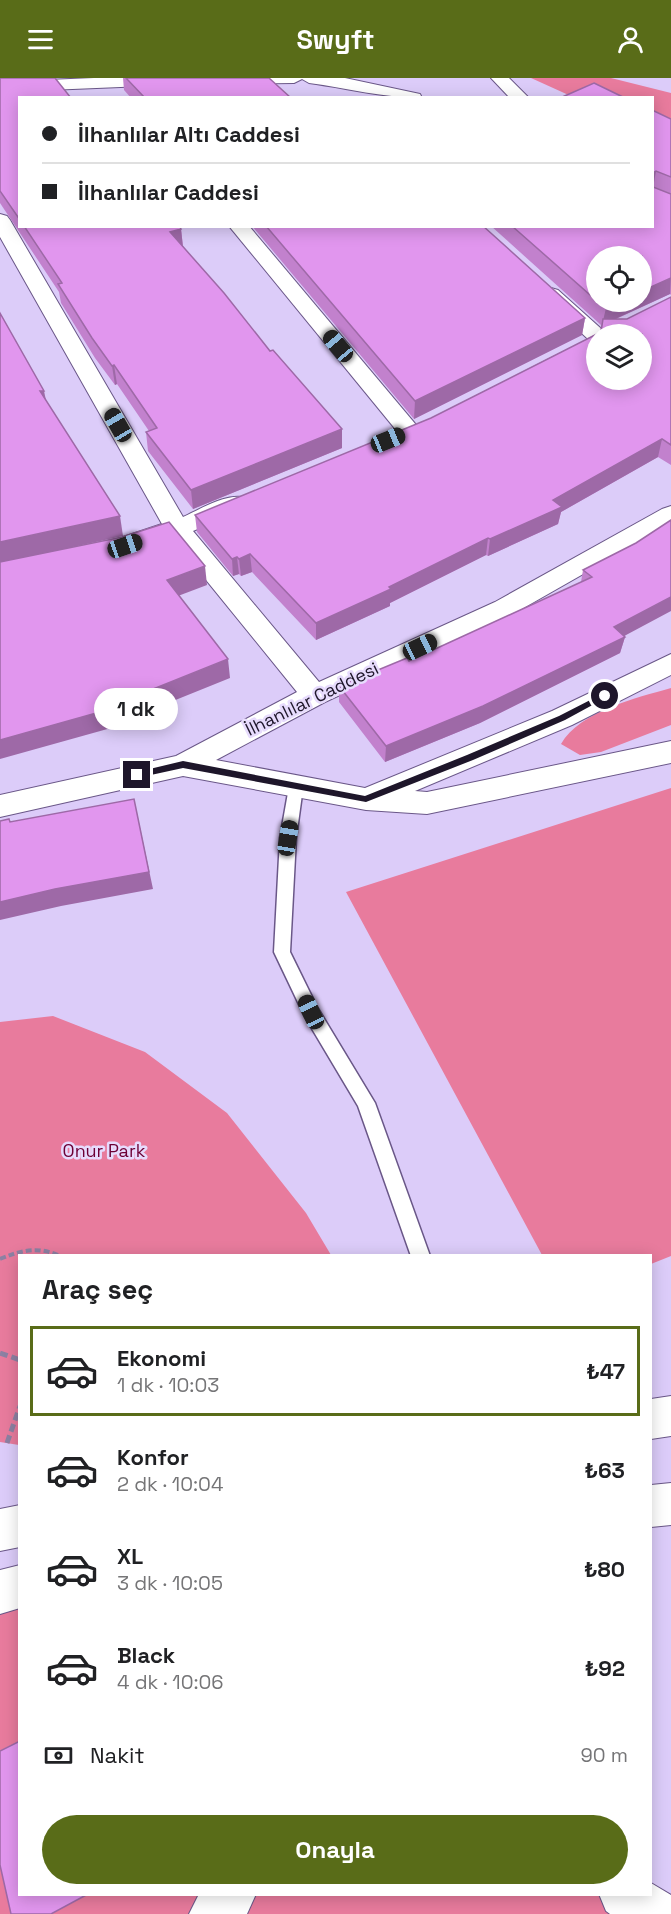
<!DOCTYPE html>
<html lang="tr">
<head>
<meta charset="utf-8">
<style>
	:root { --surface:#fff; --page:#f6f6f6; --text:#202124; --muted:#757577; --line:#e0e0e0; --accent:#596c18 }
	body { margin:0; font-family:"Space Grotesk",sans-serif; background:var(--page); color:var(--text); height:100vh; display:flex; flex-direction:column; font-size:22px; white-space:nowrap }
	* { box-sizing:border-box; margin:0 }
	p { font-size:20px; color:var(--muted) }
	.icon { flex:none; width:33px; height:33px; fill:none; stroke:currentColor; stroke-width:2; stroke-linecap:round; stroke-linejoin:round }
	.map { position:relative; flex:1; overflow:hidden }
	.sheet { position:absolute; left:18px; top:1176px; width:634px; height:642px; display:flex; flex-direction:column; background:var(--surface); border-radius:0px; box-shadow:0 3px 15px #0003 }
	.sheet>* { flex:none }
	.guide { position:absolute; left:18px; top:18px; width:636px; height:132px; border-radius:0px; box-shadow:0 3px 15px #0003; display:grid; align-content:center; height:132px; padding:0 24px; background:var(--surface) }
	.controls { position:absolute; left:586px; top:168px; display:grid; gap:12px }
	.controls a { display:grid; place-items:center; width:66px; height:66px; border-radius:50%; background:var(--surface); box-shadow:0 3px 15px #0003; font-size:30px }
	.end { position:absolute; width:27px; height:27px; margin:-14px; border:8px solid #1e162a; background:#fff; box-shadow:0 0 0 3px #fff }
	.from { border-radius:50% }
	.bubble { position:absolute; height:42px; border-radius:21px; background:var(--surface); box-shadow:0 3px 15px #0003; font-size:20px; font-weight:600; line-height:42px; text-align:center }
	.car { position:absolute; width:18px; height:36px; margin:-18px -9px; border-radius:8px; box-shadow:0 0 4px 2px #0007; background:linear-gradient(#222 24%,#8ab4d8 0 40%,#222 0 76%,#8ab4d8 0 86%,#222 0) }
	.guide b { display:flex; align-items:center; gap:21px; height:57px; font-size:22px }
	.guide b+b { border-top:2px solid var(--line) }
	.guide i { width:15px; height:15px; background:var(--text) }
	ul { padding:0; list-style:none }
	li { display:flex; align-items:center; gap:18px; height:90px; margin:0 12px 9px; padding:0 12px; border:3px solid transparent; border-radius:0px }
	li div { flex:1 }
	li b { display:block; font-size:22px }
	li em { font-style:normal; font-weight:600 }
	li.on { border-color:var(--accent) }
	li>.icon { width:54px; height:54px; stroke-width:1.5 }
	h2 { padding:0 24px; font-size:27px; line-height:72px }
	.pay { display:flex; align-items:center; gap:15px; height:66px; padding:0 24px; font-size:22px }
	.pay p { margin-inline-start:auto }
	.cta { display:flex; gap:12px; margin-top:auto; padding:12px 24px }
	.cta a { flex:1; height:69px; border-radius:36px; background:var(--accent); color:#fff; font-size:24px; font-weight:600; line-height:69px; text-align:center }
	header { display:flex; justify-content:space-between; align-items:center; height:78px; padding:0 24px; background:var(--accent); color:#fff; font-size:27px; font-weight:600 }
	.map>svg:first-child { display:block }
	.green { fill:#e87b9d }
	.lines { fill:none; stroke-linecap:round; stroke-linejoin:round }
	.service-casing { stroke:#6a5788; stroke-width:3 }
	.minor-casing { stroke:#6a5788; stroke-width:2 }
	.tertiary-casing { stroke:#6a5788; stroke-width:2 }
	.secondary-casing { stroke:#6a5788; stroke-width:2 }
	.path-far1 { stroke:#8d81a3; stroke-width:4; stroke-dasharray:6 3; stroke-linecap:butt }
	.path { stroke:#8d81a3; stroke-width:5; stroke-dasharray:8 4; stroke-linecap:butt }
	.service { fill:#fff; fill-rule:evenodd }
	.minor { fill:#fff; fill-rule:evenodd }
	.tertiary { fill:#fff; fill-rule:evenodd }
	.secondary { fill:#fff; fill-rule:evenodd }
	.wall { fill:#c281cd; fill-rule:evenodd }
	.shaded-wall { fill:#9e69a7 }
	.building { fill:#e196ee; stroke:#9e69a7; stroke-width:1.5; fill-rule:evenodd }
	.route { fill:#1e162a }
	.labels { text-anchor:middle; stroke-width:5; stroke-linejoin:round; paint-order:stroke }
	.street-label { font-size:18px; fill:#1e162a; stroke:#e7dbfd }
	.park-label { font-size:18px; fill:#6d0035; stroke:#e7dbfd }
</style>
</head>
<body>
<header><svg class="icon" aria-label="menu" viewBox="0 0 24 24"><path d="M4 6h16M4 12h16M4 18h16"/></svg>Swyft<svg class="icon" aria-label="person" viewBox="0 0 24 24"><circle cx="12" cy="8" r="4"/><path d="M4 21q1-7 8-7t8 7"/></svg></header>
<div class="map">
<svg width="671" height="1836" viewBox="0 0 671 1836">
	<rect width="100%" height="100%" fill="#dcccf9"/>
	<g class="green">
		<path d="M531 0H611L671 15V45L653 37 652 20 573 19Z"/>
		<path d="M671 610V647L601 674 580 677 561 666C580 633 636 620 671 610Z"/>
		<path d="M671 710V1178L651 1186V1178L542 1177 346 814Z"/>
		<path d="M53 938 145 974 227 1035 306 1135 331 1177 20 1178 19 1367 0 1364V944Z"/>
		<path d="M19 1508 20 1816H623L656 1836H0V1514Z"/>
	</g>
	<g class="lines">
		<defs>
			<path id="service" d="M296 703 301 705 303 709 296 760 290 874 317 929 375 1025 430 1178H411L358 1028 305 939 274 874 280 760 289 709 291 705Z"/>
			<g id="minor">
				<path d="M94 0H176L178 2 175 6 169 7 0 14V4Z"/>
				<path d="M216 0H345L420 16 422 20C384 20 347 10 309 5L302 1 294 5 224 6 218 5Z"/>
				<path d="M491 0H509L529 20H510Z"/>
				<path d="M0 136 7 138 10 142 183 439C201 431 227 414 247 420L250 425 247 430 193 453 319 604 495 524 662 431 671 428V446L513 536 325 624 216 682 365 710 552 633 671 576V597L572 647 415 713 427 714 671 663V685L427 736 366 732 183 698 0 739V717L176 678 297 614 172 460 132 473 123 471 119 465 123 459 162 446 0 159Z"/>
				<path d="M229 148H249L417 348 421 353 417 358 409 360 401 358Z"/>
				<path d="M551 210 558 212 607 256H597V263L589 262 544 220 541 216 544 212Z"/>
				<path d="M199 1816H256L247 1836H189Z"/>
			</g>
			<path id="tertiary" d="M651 1805 671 1817V1836H610L606 1833 599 1816H651Z"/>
			<g id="secondary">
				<path d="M671 1318V1358L651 1361V1321Z"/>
				<path d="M671 1405V1447L651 1449V1407Z"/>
				<path d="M20 1427V1469L0 1473V1431Z"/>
				<path d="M20 1487V1530L0 1536V1492Z"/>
			</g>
		</defs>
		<use href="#service" class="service-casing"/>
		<use href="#minor" class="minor-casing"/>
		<use href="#tertiary" class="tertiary-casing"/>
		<use href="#secondary" class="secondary-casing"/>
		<path class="path-far1" d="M0 1181C22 1172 38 1168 60 1178"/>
		<g class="path">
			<path d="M0 1275 20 1282"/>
			<path d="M7 1365 20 1328"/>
		</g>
		<use href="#service" class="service"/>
		<use href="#minor" class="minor"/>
		<use href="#tertiary" class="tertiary"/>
		<use href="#secondary" class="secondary"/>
	</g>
	<g class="wall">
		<path d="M0 0 20 20V148H179L181 151 183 168 342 370 193 431 148 373 146 354 149 353 117 306 115 307 95 280 61 225 59 214 0 125Z"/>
		<path d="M123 0H126L291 20H131L124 12Z"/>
		<path d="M652 32 671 41V217L670 216 616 241H627L671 219V387L658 379 561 434 558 446 488 478 486 477 390 525V528L316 562 252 494 241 498 239 496 233 498 197 454 195 437 431 340 600 254 601 247 491 148H652ZM597 178 642 224H597Z"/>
		<path d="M252 148H483L585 240 582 257 414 341Z"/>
		<path d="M636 465 625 559 620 575 480 645 385 684 339 624V608L409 583 581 504 583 492Z"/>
	</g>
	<g class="shaded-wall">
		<path d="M656 93 653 110V95Z"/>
		<path d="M181 151 183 170 170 154Z"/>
		<path d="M671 200 670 216 602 247 606 230 620 224H642V213Z"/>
		<path d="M585 240 582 257 414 341 415 323Z"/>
		<path d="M114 287 117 306 115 307 112 288Z"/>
		<path d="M40 313H44L48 332Z"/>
		<path d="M342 351V370L193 431 191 412Z"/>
		<path d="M662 361 658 379 561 434 558 446 488 478 490 461 553 422Z"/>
		<path d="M120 438 123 458 0 485V464Z"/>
		<path d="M488 460 486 477 390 525V528L316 562V545Z"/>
		<path d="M250 476 252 494 241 498 239 481Z"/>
		<path d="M237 479 239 496 233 498 232 481Z"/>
		<path d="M205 488 207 507 170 521 167 502Z"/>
		<path d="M671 519V533L613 564 625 559 620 575 480 645 385 684 386 668Z"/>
		<path d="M228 581 230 600 111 648V650L0 681V662L106 630Z"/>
		<path d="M134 721 153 811 61 828 0 842V824Z"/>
	</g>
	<g class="building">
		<path d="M0 0H55L71 20H20V142L0 113Z"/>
		<path d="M126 0H269L291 20H145Z"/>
		<path d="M594 5 625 20H560Z"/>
		<path d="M652 32 671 41V99L656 93 653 95V109L671 116V200L642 213V178H597V223L512 148H652Z"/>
		<path d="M24 148H179L181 151 170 154 224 215 270 273 273 272 342 351 191 412 146 354 157 350 114 287 112 288 92 260 58 206 62 205Z"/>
		<path d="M266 148H483L585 240 415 323Z"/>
		<path d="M671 219V367L662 361 553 422 562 429 490 461 488 460 389 509 391 511 316 545 250 476 239 481 237 479 232 481 195 437 431 340 601 254 603 241H627ZM597 256H642V302H597Z"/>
		<path d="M598 224H620L606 230Z"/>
		<path d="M0 235 44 313H40L120 438 0 464Z"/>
		<path d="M671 442V519L614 549 625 559 483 628 386 668 339 608 407 580 409 583 592 499 583 492 636 465Z"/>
		<path d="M169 444 205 488 167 502 228 581 106 630 107 632 0 662V484L122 459Z"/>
		<path d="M134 721 149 794 55 811 0 824V743L9 741 10 744Z"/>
		<path d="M20 1663V1816H88L51 1836H11L0 1787V1673Z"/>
	</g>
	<path class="route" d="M602 616 609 618 565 642 473 682 366 724 183 690 137 700 133 697 137 694 183 683 365 718 467 677 559 638Z"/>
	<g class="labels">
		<g class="street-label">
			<text transform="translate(312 621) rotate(-26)" y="6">İlhanlılar Caddesi</text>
		</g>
		<g class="park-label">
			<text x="104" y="1079">Onur Park</text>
		</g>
	</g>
</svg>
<div class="controls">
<a><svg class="icon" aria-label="locate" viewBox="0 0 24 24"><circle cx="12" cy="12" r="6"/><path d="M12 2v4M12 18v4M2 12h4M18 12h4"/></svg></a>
<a><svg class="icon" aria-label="layers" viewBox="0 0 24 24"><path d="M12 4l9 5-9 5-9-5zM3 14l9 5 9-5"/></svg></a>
</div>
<i class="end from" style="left:605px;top:618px"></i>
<i class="end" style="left:137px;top:697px"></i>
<div class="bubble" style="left:94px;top:610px;width:84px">1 dk</div>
<i class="car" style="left:338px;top:268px;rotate:320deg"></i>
<i class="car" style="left:118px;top:347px;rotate:330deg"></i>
<i class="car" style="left:388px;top:362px;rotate:68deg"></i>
<i class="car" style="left:125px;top:468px;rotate:71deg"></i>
<i class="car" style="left:420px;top:569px;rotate:65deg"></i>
<i class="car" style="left:288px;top:760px;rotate:9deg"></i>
<i class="car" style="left:311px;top:934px;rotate:335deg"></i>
<div class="guide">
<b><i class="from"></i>İlhanlılar Altı Caddesi</b>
<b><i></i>İlhanlılar Caddesi</b>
</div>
<section class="sheet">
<h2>Araç seç</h2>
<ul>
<li class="on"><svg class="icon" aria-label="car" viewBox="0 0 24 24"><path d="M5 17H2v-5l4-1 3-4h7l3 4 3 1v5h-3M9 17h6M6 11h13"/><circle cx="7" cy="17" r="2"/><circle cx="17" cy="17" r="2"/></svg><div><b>Ekonomi</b><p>1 dk · 10:03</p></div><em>₺47</em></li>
<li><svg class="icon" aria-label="car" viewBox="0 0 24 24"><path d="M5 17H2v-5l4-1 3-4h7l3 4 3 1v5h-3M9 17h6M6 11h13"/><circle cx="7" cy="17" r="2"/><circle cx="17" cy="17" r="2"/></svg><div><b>Konfor</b><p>2 dk · 10:04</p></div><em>₺63</em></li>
<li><svg class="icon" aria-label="car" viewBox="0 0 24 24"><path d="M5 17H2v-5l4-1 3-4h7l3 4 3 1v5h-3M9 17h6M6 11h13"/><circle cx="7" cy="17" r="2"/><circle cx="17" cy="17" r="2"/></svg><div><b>XL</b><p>3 dk · 10:05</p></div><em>₺80</em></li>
<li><svg class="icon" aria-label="car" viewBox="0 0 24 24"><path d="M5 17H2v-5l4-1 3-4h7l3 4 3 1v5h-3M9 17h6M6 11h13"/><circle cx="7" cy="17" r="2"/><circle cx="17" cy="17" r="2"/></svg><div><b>Black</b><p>4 dk · 10:06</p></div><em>₺92</em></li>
</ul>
<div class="pay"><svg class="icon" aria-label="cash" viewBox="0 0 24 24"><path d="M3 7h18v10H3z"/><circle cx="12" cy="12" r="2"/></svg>Nakit<p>90 m</p></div>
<div class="cta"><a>Onayla</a></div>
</section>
</div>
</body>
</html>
